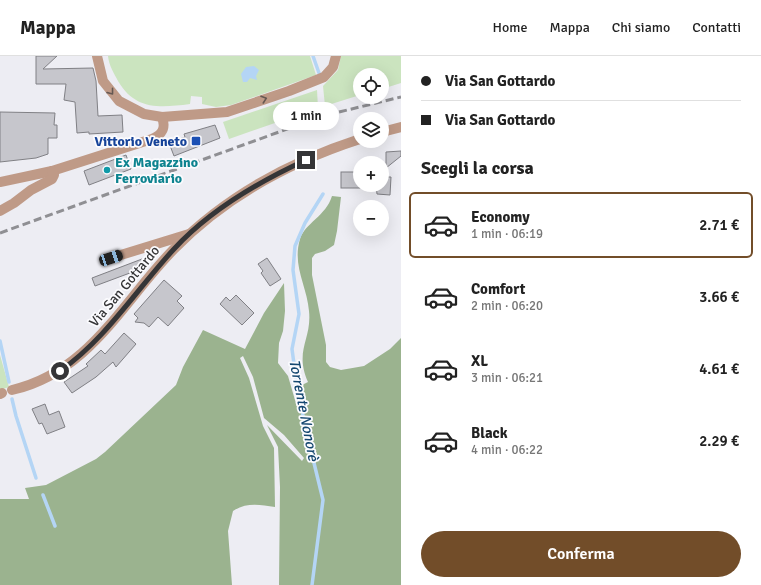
<!DOCTYPE html>
<html lang="it">
<head>
<meta charset="utf-8">
<style>
	:root { --surface:#fff; --page:#f6f6f6; --text:#222; --muted:#767676; --line:#e0e0e0; --accent:#724d29 }
	body { margin:0; font-family:Signika,sans-serif; background:var(--page); color:var(--text); height:100vh; display:flex; flex-direction:column; font-size:15px; white-space:nowrap }
	* { box-sizing:border-box; margin:0 }
	p { font-size:13px; color:var(--muted) }
	.icon { flex:none; width:22px; height:22px; fill:none; stroke:currentColor; stroke-width:2; stroke-linecap:round; stroke-linejoin:round }
	.map { position:relative; flex:1; overflow:hidden }
	.details { display:flex; flex-direction:column; background:var(--surface); width:360px }
	.details>* { flex:none }
	.hud { display:grid; align-content:center; height:88px; padding:0 20px; background:var(--surface) }
	.controls { position:absolute; left:353px; top:12px; display:grid; gap:8px }
	.controls a { display:grid; place-items:center; width:36px; height:36px; border-radius:50%; background:var(--surface); box-shadow:0 4px 16px #0002; font-size:20px }
	.end { position:absolute; width:18px; height:18px; margin:-9px; border:5px solid #353537; background:#fff; box-shadow:0 0 0 2px #fff }
	.from { border-radius:50% }
	.bubble { position:absolute; height:28px; border-radius:14px; background:var(--surface); box-shadow:0 4px 16px #0002; font-size:13px; font-weight:600; line-height:28px; text-align:center }
	.car { position:absolute; width:12px; height:24px; margin:-12px -6px; border-radius:5px; box-shadow:0 0 3px 1px #0007; background:linear-gradient(#222 24%,#8ab4d8 0 40%,#222 0 76%,#8ab4d8 0 86%,#222 0) }
	.hud b { display:flex; align-items:center; gap:14px; height:38px; font-size:15px }
	.hud b+b { border-top:1px solid var(--line) }
	.hud i { width:10px; height:10px; background:var(--text) }
	ul { padding:0; list-style:none }
	li { display:flex; align-items:center; gap:12px; height:66px; margin:0 8px 6px; padding:0 12px; border:2px solid transparent; border-radius:6px }
	li div { flex:1 }
	li b { display:block; font-size:15px }
	li em { font-style:normal; font-weight:600 }
	li.current { border-color:var(--accent) }
	li>.icon { width:36px; height:36px; stroke-width:1.5 }
	h2 { padding:0 20px; font-size:18px; line-height:48px }
	.primary-button { display:flex; gap:8px; margin-top:auto; padding:8px 20px }
	.primary-button a { flex:1; height:46px; border-radius:24px; background:var(--accent); color:#fff; font-size:16px; font-weight:600; line-height:46px; text-align:center }
	header { display:flex; align-items:center; gap:24px; box-sizing:border-box; height:56px; padding:0 20px; background:var(--surface); border-bottom:1px solid var(--line) }
	header strong { font-size:19px }
	nav { display:flex; gap:22px; margin-inline-start:auto; font-size:14px }
	main { display:flex; flex:1; min-height:0 }
	.map>svg:first-child { display:block }
	.green { fill:#cbe4bf }
	.forest { fill:#9bb38f }
	.water { fill:#b4d5f5 }
	.lines { fill:none; stroke-linecap:round; stroke-linejoin:round }
	.stream { stroke:#b4d5f5; stroke-width:3.5 }
	.building { fill:#c6c6cc; stroke:#808085 }
	.minor { stroke:#bf9a87; stroke-width:10 }
	.rail { stroke:#8f8f93; stroke-width:3; stroke-dasharray:8 4; stroke-linecap:butt }
	.oneway { stroke:#655853 }
	.route { stroke:#353537; stroke-width:5 }
	.transit-dot { fill:#1a4fb4; stroke:#fbfbfe; stroke-width:1.5 }
	.culture-dot { fill:#0f9aa8; stroke:#fbfbfe; stroke-width:1.5 }
	.labels { text-anchor:middle; stroke-width:3.5; stroke-linejoin:round; paint-order:stroke }
	.transit-label { font-size:14px; font-weight:bold; fill:#164399; stroke:#fbfbfe; text-anchor:end }
	.culture-label { font-size:14px; font-weight:bold; fill:#0d838f; stroke:#fbfbfe; text-anchor:start }
	.street-label { font-size:14px; fill:#353537; stroke:#fbfbfe }
	.water-label { font-size:15px; font-style:italic; fill:#154770; stroke:#fbfbfe }
</style>
</head>
<body>
<header>
<strong>Mappa</strong>
<nav><a>Home</a><a>Mappa</a><a>Chi siamo</a><a>Contatti</a></nav>
</header>
<main>
<div class="map">
<svg width="401" height="529" viewBox="0 0 401 529">
	<rect width="100%" height="100%" fill="#ededf3"/>
	<g class="green">
		<path d="M108 0H310L316 19 231 49 216 51 202 48V41L191 40 190 48C159 52 135 54 118 25 114 17 109 10 108 0Z"/>
		<path d="M341 0H401V27L382 33V19H360V39L325 50 323 30 338 14Z"/>
		<path d="M317 34 318 52 229 83 223 66Z"/>
		<path d="M0 299 9 331 0 334Z"/>
	</g>
	<path class="forest" d="M332 140 341 141 337 175 334 189 325 195 315 198 312 202V219L326 289V306L330 311 341 314 364 310 390 293 401 282V529H279L280 431 278 391 267 369 302 405 304 402 284 379 264 362 253 321 243 300 240 302 249 322 263 370 274 392 275 451C260 449 247 446 233 455L228 475 232 529H0V443H29L25 432 46 429 96 403 105 396 176 329 183 311 203 274 245 293 264 257 284 227 285 255 283 275 279 287 278 307 288 320 297 351 303 353 300 330 308 326C294 294 312 284 309 255 307 230 292 210 300 183 305 167 326 160 332 140Z"/>
	<path class="water" d="M254 10 259 14 256 20 257 24 250 22 247 26H243L241 18 246 11Z"/>
	<g class="lines">
		<g class="stream">
			<path d="M313 0 319 17"/>
			<path d="M0 285 9 326"/>
			<path d="M12 343 16 360 36 422"/>
			<path d="M43 439 55 470"/>
			<path d="M312 529 323 444 305 370 296 323 292 293 299 258 293 214 295 190 305 167 323 138"/>
		</g>
	</g>
	<g class="building">
		<path d="M36 0H57L43 13 93 12 96 25 98 60 122 59 123 76 89 78V76L77 77 75 46 64 44 66 28H36Z"/>
		<path d="M0 56 55 57 54 69H57V82H48V98L36 102 0 106Z"/>
		<path d="M215 69 220 82 174 100 169 87 185 81 184 78Z"/>
		<path d="M401 95V100L386 112V96Z"/>
		<path d="M126 99 131 113 89 129 84 115Z"/>
		<rect x="341" y="116" width="19" height="16"/>
		<path d="M382 121H391L390 139 377 138 376 129H382Z"/>
		<path d="M267 202 281 223 270 230 261 217 263 215 258 208Z"/>
		<path d="M142 203 146 211 95 230 92 222Z"/>
		<path d="M164 224 182 240 177 245 184 252 168 270 158 261 149 271 144 267 135 266 138 262 134 258Z"/>
		<path d="M236 239 254 257 242 269 220 248 226 241 230 245Z"/>
		<path d="M124 277 136 288 116 311 113 306 96 321 72 337 64 326 88 310 86 308 101 294 105 298Z"/>
		<path d="M45 348 49 359 59 355 65 371 47 378 42 367 39 368 32 353Z"/>
	</g>
	<g class="lines">
		<g class="minor">
			<path d="M97 0 103 25 119 45 144 58 162 61 227 56 289 35 324 21 333 11 336 0"/>
			<path d="M382 76 401 71"/>
			<path d="M0 126 52 115 152 83C163 78 166 72 162 61"/>
			<path d="M0 155 14 147 31 134 52 123 54 119 52 115"/>
			<path d="M111 202 189 178"/>
			<path d="M12 334C90 316 122 246 174 193 225 141 292 105 360 83"/>
			<path d="M0 338 2 337"/>
		</g>
		<path class="rail" d="M0 177 290 72 335 57 401 41"/>
	</g>
	<defs><path id="oneway-chevron" d="M-2-3.5L2.5 0L-2 3.5" fill="none" stroke-width="1.6" stroke-linecap="round" stroke-linejoin="round"/></defs>
	<g class="oneway">
		<use href="#oneway-chevron" transform="translate(111 36) rotate(52)"/>
		<use href="#oneway-chevron" transform="translate(264 43) rotate(-19)"/>
	</g>
	<g class="lines">
		<path class="route" d="M60 315C106 283 136 234 174 193 210 154 258 126 306 104"/>
	</g>
	<rect class="transit-dot" x="191" y="80" width="10" height="10" rx="2"/>
	<circle class="culture-dot" cx="107" cy="114" r="4"/>
	<g class="labels">
		<g class="transit-label">
			<text x="187" y="90">Vittorio Veneto</text>
		</g>
		<g class="culture-label">
			<text x="115" y="111">Ex Magazzino<tspan x="115" dy="16">Ferroviario</tspan></text>
		</g>
		<g class="street-label">
			<text transform="translate(124 230) rotate(-50)" y="5">Via San Gottardo</text>
		</g>
		<g class="water-label">
			<text transform="translate(304 354) rotate(79)" y="5">Torrente Nonorè</text>
		</g>
	</g>
</svg>
<div class="controls">
<a><svg class="icon" aria-label="locate" viewBox="0 0 24 24"><circle cx="12" cy="12" r="6"/><path d="M12 2v4M12 18v4M2 12h4M18 12h4"/></svg></a>
<a><svg class="icon" aria-label="layers" viewBox="0 0 24 24"><path d="M12 4l9 5-9 5-9-5zM3 14l9 5 9-5"/></svg></a>
<a>+</a>
<a>−</a>
</div>
<i class="end from" style="left:60px;top:315px"></i>
<i class="end" style="left:306px;top:104px"></i>
<div class="bubble" style="left:273px;top:46px;width:66px">1 min</div>
<i class="car" style="left:111px;top:202px;rotate:72deg"></i>
</div>
<section class="details">
<div class="hud">
<b><i class="from"></i>Via San Gottardo</b>
<b><i></i>Via San Gottardo</b>
</div>
<h2>Scegli la corsa</h2>
<ul>
<li class="current"><svg class="icon" aria-label="car" viewBox="0 0 24 24"><path d="M5 17H2v-5l4-1 3-4h7l3 4 3 1v5h-3M9 17h6M6 11h13"/><circle cx="7" cy="17" r="2"/><circle cx="17" cy="17" r="2"/></svg><div><b>Economy</b><p>1 min · 06:19</p></div><em>2.71 €</em></li>
<li><svg class="icon" aria-label="car" viewBox="0 0 24 24"><path d="M5 17H2v-5l4-1 3-4h7l3 4 3 1v5h-3M9 17h6M6 11h13"/><circle cx="7" cy="17" r="2"/><circle cx="17" cy="17" r="2"/></svg><div><b>Comfort</b><p>2 min · 06:20</p></div><em>3.66 €</em></li>
<li><svg class="icon" aria-label="car" viewBox="0 0 24 24"><path d="M5 17H2v-5l4-1 3-4h7l3 4 3 1v5h-3M9 17h6M6 11h13"/><circle cx="7" cy="17" r="2"/><circle cx="17" cy="17" r="2"/></svg><div><b>XL</b><p>3 min · 06:21</p></div><em>4.61 €</em></li>
<li><svg class="icon" aria-label="car" viewBox="0 0 24 24"><path d="M5 17H2v-5l4-1 3-4h7l3 4 3 1v5h-3M9 17h6M6 11h13"/><circle cx="7" cy="17" r="2"/><circle cx="17" cy="17" r="2"/></svg><div><b>Black</b><p>4 min · 06:22</p></div><em>2.29 €</em></li>
</ul>
<div class="primary-button"><a>Conferma</a></div>
</section>
</main>
</body>
</html>
